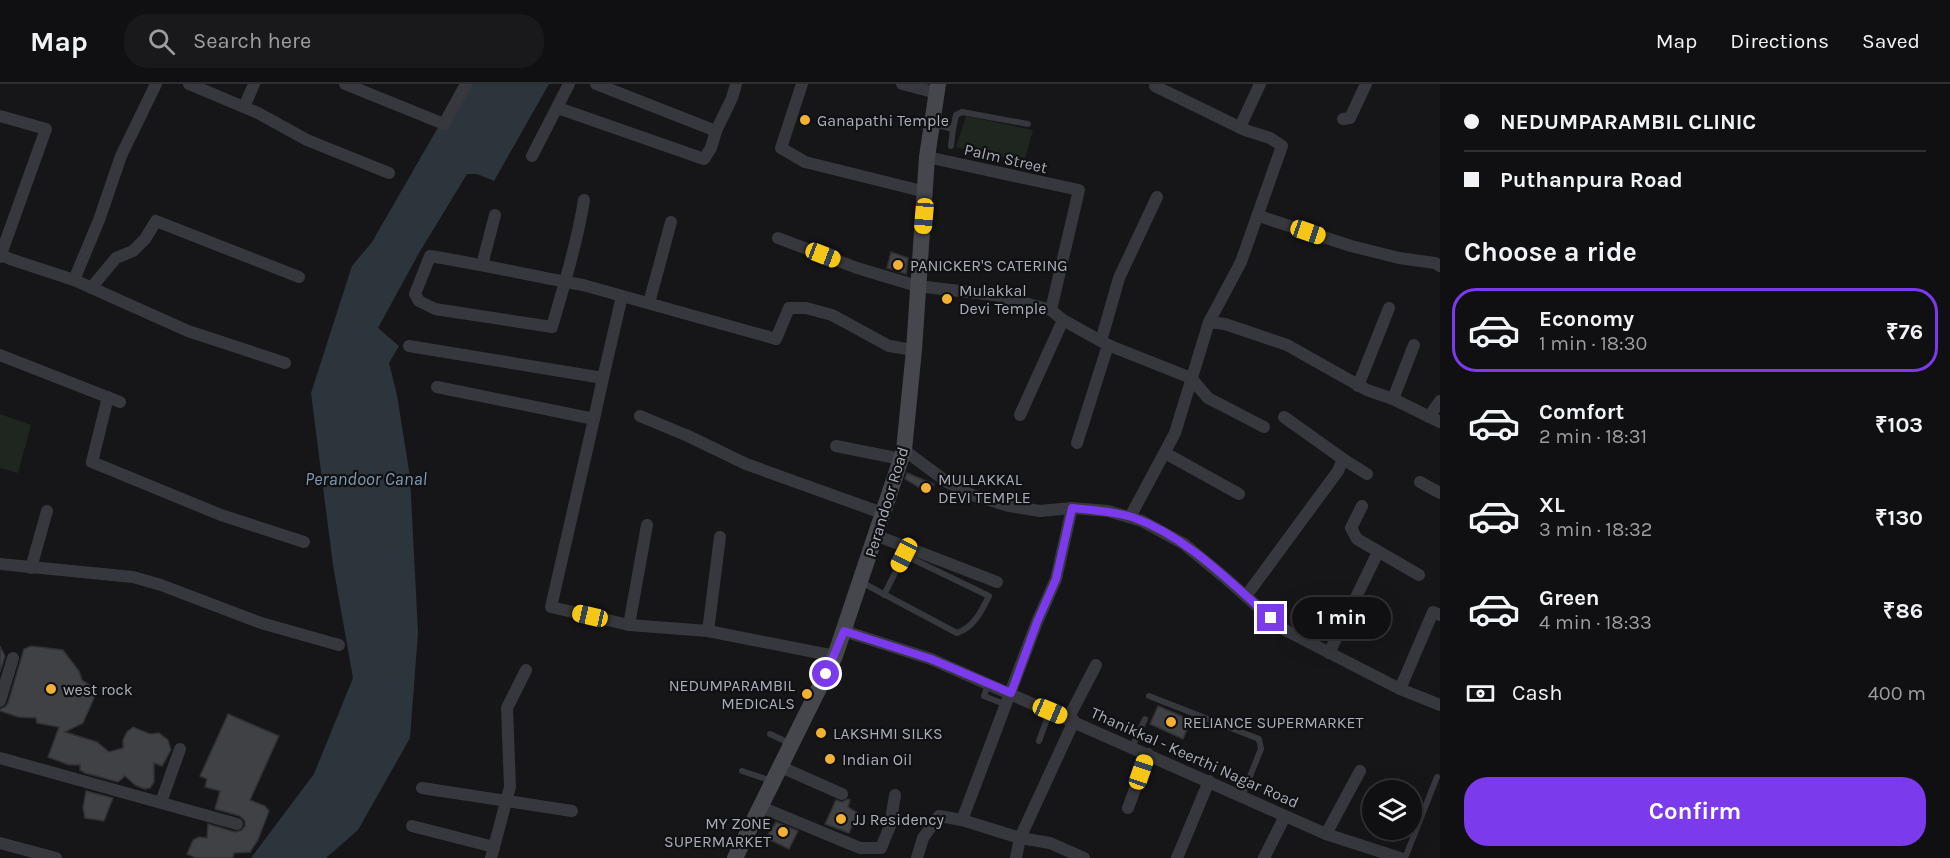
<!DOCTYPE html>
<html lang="en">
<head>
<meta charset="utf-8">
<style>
	:root { --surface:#101012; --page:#19191b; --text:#f1f3f6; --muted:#9c9d9f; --line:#303032; --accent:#7c3aed }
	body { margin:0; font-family:Karla,sans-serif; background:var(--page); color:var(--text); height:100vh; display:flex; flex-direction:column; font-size:22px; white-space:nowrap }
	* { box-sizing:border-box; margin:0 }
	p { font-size:20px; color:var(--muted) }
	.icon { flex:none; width:33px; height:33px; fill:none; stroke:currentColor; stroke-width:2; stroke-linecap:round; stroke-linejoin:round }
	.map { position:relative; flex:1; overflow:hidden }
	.side { display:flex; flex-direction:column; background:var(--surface); width:510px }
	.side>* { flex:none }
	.guide { display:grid; align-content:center; height:132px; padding:0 24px; background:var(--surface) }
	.fabs { position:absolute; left:1362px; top:696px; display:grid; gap:12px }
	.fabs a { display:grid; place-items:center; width:60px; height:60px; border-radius:50%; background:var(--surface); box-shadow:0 6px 24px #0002,0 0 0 2px var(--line); font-size:30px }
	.end { position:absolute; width:27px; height:27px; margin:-14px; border:8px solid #7c3aed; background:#fff; box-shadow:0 0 0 3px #fff }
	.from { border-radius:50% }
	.bubble { position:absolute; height:42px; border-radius:21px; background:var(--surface); box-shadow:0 6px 24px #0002,0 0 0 2px var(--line); font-size:20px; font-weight:700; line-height:42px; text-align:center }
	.car { position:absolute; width:18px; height:36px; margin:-18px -9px; border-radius:8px; box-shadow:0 0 4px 2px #0007; background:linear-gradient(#f5c518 24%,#345 0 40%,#f5c518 0 76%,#345 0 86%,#f5c518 0) }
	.guide b { display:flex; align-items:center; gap:21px; height:57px; font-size:22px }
	.guide b+b { border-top:2px solid var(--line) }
	.guide i { width:15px; height:15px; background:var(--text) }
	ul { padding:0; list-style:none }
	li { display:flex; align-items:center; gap:18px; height:84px; margin:0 12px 9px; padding:0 12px; border:3px solid transparent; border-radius:24px }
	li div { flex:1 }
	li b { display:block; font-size:22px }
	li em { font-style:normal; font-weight:700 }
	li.selected { border-color:var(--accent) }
	li>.icon { width:54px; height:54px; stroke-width:1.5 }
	h2 { padding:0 24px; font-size:27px; line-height:72px }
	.pay { display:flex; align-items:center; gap:15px; height:66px; padding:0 24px; font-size:22px }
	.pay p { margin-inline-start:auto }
	.primary-button { display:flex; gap:12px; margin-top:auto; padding:12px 24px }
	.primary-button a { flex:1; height:69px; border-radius:24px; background:var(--accent); color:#fff; font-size:24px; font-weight:700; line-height:69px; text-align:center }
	header { display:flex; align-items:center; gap:36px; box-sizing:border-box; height:84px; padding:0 30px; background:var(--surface); border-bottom:2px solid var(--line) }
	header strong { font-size:28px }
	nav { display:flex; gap:33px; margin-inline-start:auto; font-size:21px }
	.search { width:420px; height:54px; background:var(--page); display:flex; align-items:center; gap:15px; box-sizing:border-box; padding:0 21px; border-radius:24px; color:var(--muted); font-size:22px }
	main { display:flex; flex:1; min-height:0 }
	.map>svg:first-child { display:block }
	.green { fill:#1e261f }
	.water { fill:#2c353c }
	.building { fill:#404145; stroke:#303034; stroke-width:1.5 }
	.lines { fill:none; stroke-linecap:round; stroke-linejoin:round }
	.lane { stroke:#37383d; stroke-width:6 }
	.street { stroke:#37383d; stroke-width:12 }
	.secondary { stroke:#45474d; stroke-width:16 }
	.route { stroke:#7c3aed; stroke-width:8 }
	.poi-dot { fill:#f2b134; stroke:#111113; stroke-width:2 }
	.labels { text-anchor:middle; stroke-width:4.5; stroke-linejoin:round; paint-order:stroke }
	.poi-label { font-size:16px; fill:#a8adb8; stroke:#111113; text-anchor:start }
	.street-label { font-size:16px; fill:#a8adb8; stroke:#111113 }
	.water-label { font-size:18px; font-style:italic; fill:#7f9bb3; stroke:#111113 }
</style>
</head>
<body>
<header>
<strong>Map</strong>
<div class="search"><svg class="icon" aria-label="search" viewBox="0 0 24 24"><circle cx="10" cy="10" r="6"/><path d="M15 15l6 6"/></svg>Search here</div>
<nav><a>Map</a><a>Directions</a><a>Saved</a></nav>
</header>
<main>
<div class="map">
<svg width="1440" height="774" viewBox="0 0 1440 774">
	<rect width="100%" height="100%" fill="#161618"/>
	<g class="green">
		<path d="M966 32 1033 46 1024 78 956 63Z"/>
		<path d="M0 330 31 341 18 389 0 384Z"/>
	</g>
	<path class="water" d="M463 0H549L494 97 477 90H467L419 169 378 244 399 262 389 279 397 311 410 393 418 548 410 654 358 746 326 774H251L314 690 353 594 333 481 311 309 352 182 372 158Z"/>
	<g class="building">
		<path d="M891 168 908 174 906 190 887 184Z"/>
		<path d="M907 389 934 400 928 409 905 395Z"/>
		<path d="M0 562 5 572 0 588Z"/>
		<path d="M31 562 63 566 79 587 82 596 94 604V614L83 639 65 648 97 658 109 668 123 664V656L127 648 133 643 150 650 159 649 168 656 171 666 162 682 154 679V698L150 704 144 705 135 701 125 692 118 698 85 689 80 686V681H69L48 673 59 643 37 639 36 634 18 633 0 627V625L5 623 8 619 24 565Z"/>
		<path d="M1158 622 1191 636 1183 655 1150 640Z"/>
		<path d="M228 630 279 652 250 716 265 722 269 727 258 756 250 768 234 769 233 774H196L187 770 193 756 199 753 207 754 208 740 235 748 242 746 245 742V737L240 732 215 725 220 707 205 703 207 695 200 692Z"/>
		<path d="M86 707 113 714 104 737 85 734 83 724Z"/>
		<path d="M848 715 850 716 848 723 858 729 849 749 825 740 836 716 842 718Z"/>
		<path d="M776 738 798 747 789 765 766 754Z"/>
	</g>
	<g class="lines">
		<g class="lane">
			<path d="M933 40 953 45 956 31 962 28 1028 40"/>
			<path d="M951 62 953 45"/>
			<path d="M861 498 957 549C974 543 981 528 989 512L904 471 884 511"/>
			<path d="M988 601 984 612 999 618"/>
			<path d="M1149 612 1259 655 1261 665 1242 712"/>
			<path d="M770 650 789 659"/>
			<path d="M1039 657 1050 627"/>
			<path d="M1132 663 1145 635"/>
			<path d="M742 687 769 696"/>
			<path d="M1405 774 1437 693"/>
		</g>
		<g class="street">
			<path d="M189 0 258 29 307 56 389 89"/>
			<path d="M345 0 444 40 466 0"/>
			<path d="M596 0 716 47 732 14 736 0"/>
			<path d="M802 0 781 64 805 78 926 108"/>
			<path d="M902 0 937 9"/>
			<path d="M244 23 254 0"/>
			<path d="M558 24 704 75 711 64 716 47"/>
			<path d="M0 32 46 45 0 173"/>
			<path d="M1343 35 1350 34 1366 0"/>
			<path d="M1240 43 1260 0"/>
			<path d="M532 72 569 0"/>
			<path d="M927 73 1079 106 1051 226"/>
			<path d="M584 116C577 159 564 201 552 243L435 225 419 217 415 210 430 172C481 180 532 192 583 201L776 255 789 224H806L832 231 889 262 914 266"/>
			<path d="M1259 132 1351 162 1399 174 1435 179 1440 182"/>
			<path d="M778 154 857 184 917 202 994 211 1051 226 1063 236 1108 261 1191 294 1208 314 1264 343"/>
			<path d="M2 171 10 175 74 196 188 247 285 279"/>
			<path d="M482 181 495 131"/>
			<path d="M74 196 99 136 121 72 156 0"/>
			<path d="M91 204 116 174 133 167 145 155 156 137 299 193"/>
			<path d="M649 219 671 138"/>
			<path d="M1209 238 1225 240 1287 261 1367 306 1393 315 1440 338"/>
			<path d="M1101 257 1119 194 1157 113"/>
			<path d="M409 262 603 294 594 335"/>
			<path d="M0 271 120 318"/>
			<path d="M603 294 622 212"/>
			<path d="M1358 302 1389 224"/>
			<path d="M437 303 594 335 551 523 629 541 708 547 835 572"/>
			<path d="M108 313 92 378 221 431 304 458"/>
			<path d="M1393 315 1414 261"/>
			<path d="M1020 331 1063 236"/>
			<path d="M640 332 688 352 746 380 882 429"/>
			<path d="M1429 333 1440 317"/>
			<path d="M1077 359 1108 261"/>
			<path d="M836 362 901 375"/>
			<path d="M904 366 947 398 972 411 1009 422 1040 427 1072 424 1108 427 1142 437 1184 460 1223 492 1283 545 1400 605 1440 621"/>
			<path d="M1165 369 1239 410"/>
			<path d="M1343 375 1367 390"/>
			<path d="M1420 398 1440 409"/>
			<path d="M1362 422 1351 444 1357 455 1419 491"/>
			<path d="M1130 433 1175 349 1209 238 1241 178 1282 62 1270 54 1245 46 1155 2"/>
			<path d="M875 451 997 498"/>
			<path d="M0 480 133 493 161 501 261 539 339 561"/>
			<path d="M31 484 47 427"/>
			<path d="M1246 512 1338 387 1343 375 1284 333"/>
			<path d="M629 541 647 441"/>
			<path d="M708 547 720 453"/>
			<path d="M844 547 931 575 1326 750 1400 774"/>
			<path d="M1329 569 1378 468"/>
			<path d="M1400 605 1433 528 1440 531"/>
			<path d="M0 617 13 574"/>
			<path d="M1068 635 1096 581"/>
			<path d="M0 674 237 740"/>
			<path d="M781 683 842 710"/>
			<path d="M422 704 572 727"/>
			<path d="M161 718 180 665"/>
			<path d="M761 723 860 764H881L890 742 895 711"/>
			<path d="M1128 724 1148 670"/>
			<path d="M962 736 1037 538 1056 495 1072 424"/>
			<path d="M412 742 494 763"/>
			<path d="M1326 750 1360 687"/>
			<path d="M0 759 56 774"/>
			<path d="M491 774 510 703 507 624 526 586"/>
			<path d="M917 774 923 754 939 732 962 736 1020 754 1050 759 1084 774"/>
			<path d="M1016 774 1020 754 1074 637"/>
			<path d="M1177 774 1209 697"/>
			<path d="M1264 774 1285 732"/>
		</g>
		<path class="secondary" d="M735 774 835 572 904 366 914 266 927 73 938 0"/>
	</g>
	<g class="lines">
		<path class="route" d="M826 590 844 547 931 575 1011 609 1037 538 1056 495 1072 424C1092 426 1112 427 1132 433 1186 452 1229 497 1271 534"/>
	</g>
	<g class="poi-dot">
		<circle cx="805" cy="36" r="6"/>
		<circle cx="898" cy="181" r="6"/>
		<circle cx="947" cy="215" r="6"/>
		<circle cx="926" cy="404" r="6"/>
		<circle cx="51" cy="605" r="6"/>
		<circle cx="807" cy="610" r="6"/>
		<circle cx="1171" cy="638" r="6"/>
		<circle cx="821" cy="649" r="6"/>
		<circle cx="830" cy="675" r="6"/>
		<circle cx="841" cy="735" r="6"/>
		<circle cx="783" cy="748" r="6"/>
	</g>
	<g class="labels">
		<g class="poi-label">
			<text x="817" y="42">Ganapathi Temple</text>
			<text x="910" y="187">PANICKER'S CATERING</text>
			<text x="959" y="212">Mulakkal<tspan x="959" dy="18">Devi Temple</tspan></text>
			<text x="938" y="401">MULLAKKAL<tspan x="938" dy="18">DEVI TEMPLE</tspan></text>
			<text x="795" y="607" text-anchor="end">NEDUMPARAMBIL<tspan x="795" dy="18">MEDICALS</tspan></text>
			<text x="63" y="611">west rock</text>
			<text x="1183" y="644">RELIANCE SUPERMARKET</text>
			<text x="833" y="655">LAKSHMI SILKS</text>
			<text x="842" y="681">Indian Oil</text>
			<text x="853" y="741">JJ Residency</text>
			<text x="771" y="745" text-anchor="end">MY ZONE<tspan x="771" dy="18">SUPERMARKET</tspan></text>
		</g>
		<g class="street-label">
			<text transform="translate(1006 74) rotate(13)" y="6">Palm Street</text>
			<text transform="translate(886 418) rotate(-73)" y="6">Perandoor Road</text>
			<text transform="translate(1195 673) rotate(24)" y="6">Thanikkal - Keerthi Nagar Road</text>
		</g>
		<g class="water-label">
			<text x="366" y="401">Perandoor Canal</text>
		</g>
	</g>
</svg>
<div class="fabs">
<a><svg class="icon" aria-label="layers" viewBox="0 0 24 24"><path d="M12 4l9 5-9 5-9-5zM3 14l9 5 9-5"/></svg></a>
</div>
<i class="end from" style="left:826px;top:590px"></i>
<i class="end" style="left:1271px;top:534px"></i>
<div class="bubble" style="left:1292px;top:513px;width:99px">1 min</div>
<i class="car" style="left:924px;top:132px;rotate:185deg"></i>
<i class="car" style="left:1308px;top:148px;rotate:109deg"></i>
<i class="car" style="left:823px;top:171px;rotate:111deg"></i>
<i class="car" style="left:904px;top:471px;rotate:207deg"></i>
<i class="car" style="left:590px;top:532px;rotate:283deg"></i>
<i class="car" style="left:1050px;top:627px;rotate:113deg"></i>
<i class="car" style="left:1141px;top:688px;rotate:19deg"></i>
</div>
<section class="side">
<div class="guide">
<b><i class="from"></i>NEDUMPARAMBIL CLINIC</b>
<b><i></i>Puthanpura Road</b>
</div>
<h2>Choose a ride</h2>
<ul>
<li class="selected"><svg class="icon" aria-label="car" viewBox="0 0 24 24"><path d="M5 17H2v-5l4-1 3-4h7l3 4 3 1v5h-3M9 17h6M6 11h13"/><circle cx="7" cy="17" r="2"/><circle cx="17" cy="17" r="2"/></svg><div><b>Economy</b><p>1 min · 18:30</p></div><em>₹76</em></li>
<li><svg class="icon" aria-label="car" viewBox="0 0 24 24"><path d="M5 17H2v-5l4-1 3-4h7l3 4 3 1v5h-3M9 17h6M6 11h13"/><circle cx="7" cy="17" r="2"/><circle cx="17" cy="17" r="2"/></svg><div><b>Comfort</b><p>2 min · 18:31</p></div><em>₹103</em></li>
<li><svg class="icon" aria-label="car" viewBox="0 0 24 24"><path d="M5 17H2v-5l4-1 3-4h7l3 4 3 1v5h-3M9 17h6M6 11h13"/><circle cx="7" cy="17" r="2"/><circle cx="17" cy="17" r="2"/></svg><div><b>XL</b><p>3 min · 18:32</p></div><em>₹130</em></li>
<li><svg class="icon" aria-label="car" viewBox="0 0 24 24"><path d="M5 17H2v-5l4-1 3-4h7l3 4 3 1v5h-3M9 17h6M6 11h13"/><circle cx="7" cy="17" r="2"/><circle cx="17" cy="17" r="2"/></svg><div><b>Green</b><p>4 min · 18:33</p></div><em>₹86</em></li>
</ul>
<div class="pay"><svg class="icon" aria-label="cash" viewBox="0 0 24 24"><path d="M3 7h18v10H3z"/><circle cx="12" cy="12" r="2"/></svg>Cash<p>400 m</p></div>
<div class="primary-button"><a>Confirm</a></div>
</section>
</main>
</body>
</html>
